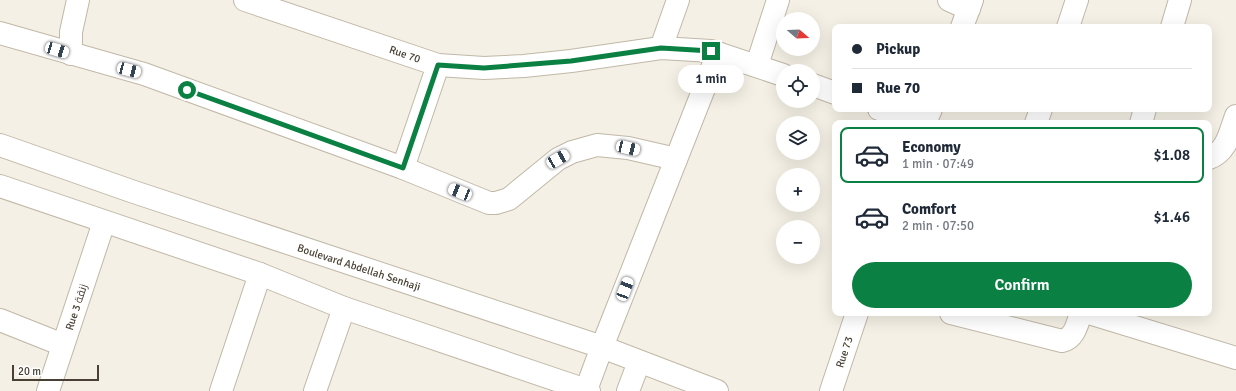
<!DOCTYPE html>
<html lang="en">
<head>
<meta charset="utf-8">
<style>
	:root { --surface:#fff; --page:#f6f6f7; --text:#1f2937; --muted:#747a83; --line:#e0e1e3; --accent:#0b8043 }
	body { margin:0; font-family:Signika,Cairo,sans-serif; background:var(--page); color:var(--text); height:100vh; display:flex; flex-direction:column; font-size:15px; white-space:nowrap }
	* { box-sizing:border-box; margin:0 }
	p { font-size:13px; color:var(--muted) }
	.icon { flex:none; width:22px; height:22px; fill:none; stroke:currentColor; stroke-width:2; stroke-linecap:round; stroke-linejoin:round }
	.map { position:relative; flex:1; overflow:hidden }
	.panel { position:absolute; left:832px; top:120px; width:380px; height:196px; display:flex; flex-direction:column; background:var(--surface); border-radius:8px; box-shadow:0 4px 16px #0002 }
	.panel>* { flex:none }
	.guide { position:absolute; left:832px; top:24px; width:380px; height:88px; border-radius:8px; box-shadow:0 4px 16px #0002; display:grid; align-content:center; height:88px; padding:0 20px; background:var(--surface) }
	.needle { width:26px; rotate:109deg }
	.tools { position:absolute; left:776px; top:12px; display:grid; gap:8px }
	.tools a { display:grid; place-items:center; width:44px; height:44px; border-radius:50%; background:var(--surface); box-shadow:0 4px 16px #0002; font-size:20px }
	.scale { position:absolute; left:12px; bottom:10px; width:87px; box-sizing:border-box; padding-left:4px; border:2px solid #484034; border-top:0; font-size:11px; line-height:14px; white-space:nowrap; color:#484034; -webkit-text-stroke:3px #fff; paint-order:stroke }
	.end { position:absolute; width:18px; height:18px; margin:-9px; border:5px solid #0b8043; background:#fff; box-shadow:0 0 0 2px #fff }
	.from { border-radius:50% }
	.bubble { position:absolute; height:28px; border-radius:14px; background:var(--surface); box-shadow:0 4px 16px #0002; font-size:13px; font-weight:600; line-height:28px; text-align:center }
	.car { position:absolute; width:12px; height:24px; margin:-12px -6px; border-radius:5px; box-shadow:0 0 3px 1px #0007; background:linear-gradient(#fff 24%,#345 0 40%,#fff 0 76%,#345 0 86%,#fff 0) }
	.guide b { display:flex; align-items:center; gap:14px; height:38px; font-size:15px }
	.guide b+b { border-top:1px solid var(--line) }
	.guide i { width:10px; height:10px; background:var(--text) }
	ul { padding:7px 0 0; list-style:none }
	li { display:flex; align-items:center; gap:12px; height:56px; margin:0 8px 6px; padding:0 12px; border:2px solid transparent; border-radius:8px }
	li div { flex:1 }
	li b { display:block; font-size:15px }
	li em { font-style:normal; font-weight:600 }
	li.selected { border-color:var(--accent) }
	li>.icon { width:36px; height:36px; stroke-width:1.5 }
	.action { display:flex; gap:8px; margin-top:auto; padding:8px 20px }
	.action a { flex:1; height:46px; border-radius:24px; background:var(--accent); color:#fff; font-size:16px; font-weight:600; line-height:46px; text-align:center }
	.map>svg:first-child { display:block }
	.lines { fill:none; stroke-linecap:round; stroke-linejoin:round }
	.minor-casing { stroke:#c1b8a7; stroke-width:24 }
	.minor { stroke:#fff; stroke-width:22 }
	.route { stroke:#0b8043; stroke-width:5 }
	.labels { text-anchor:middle; stroke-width:3; stroke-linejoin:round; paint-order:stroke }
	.street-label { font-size:11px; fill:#484034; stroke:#fff }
</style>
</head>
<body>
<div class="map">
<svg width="1236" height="391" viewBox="0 0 1236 391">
	<rect width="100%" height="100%" fill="#f4f0e5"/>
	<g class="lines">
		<defs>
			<g id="minor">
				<path d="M245 0 438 65 484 68 524 66 571 61 661 48 711 51 783 75"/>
				<path d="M949 0 969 9"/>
				<path d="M962 27 972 0"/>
				<path d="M1068 27 1077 0"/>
				<path d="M1172 27 1180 0"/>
				<path d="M0 33 144 74 403 168 489 203H496L509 199 558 159 572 152 597 145 628 148 676 159"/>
				<path d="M661 48 678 0"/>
				<path d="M71 54V32L78 0"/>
				<path d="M757 65 778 0"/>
				<path d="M813 85 835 93"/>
				<path d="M879 109 918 123"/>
				<path d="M925 123 931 109"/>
				<path d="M1036 123 1041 109"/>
				<path d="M1141 123 1145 109"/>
				<path d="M0 145 134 192 602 347 717 391"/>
				<path d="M1209 158C1227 152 1230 132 1236 116"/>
				<path d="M403 168 438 65"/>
				<path d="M0 186 260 274 344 308 589 391"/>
				<path d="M951 313 1062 341C1075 338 1077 324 1081 313"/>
				<path d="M1089 313 1236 358"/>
				<path d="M0 320 63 345"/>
				<path d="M586 390 602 347 718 53"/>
				<path d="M48 391 104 222"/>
				<path d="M221 391 260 274"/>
				<path d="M315 391 344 308"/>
				<path d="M628 391 639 362"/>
				<path d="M831 391 857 313"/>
			</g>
		</defs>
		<use href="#minor" class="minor-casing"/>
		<use href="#minor" class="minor"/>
	</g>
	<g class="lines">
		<path class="route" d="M187 90 403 168 438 65 484 68 571 61 661 48 711 51"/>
	</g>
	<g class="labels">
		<g class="street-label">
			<text transform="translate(405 54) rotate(19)" y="4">Rue 70</text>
			<text transform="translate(359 267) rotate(18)" y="4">Boulevard Abdellah Senhaji</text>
			<text transform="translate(76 307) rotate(-72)" y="4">Rue 3 زنقة</text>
			<text transform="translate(844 352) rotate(-72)" y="4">Rue 73</text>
		</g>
	</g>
</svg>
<div class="tools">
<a><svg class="needle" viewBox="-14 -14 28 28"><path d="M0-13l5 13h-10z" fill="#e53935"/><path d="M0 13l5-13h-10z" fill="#747a83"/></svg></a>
<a><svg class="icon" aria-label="locate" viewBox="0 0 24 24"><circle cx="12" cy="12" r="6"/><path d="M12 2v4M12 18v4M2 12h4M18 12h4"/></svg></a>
<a><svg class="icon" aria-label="layers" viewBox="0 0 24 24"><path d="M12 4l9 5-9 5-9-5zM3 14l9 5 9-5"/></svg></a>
<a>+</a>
<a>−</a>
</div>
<div class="scale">20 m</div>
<i class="end from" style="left:187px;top:90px"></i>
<i class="end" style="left:711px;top:51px"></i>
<div class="bubble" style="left:678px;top:65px;width:66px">1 min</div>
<i class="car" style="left:57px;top:50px;rotate:107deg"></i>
<i class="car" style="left:129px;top:70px;rotate:105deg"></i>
<i class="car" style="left:628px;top:148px;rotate:103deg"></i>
<i class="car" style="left:558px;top:159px;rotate:60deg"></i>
<i class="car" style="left:460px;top:192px;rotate:292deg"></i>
<i class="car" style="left:625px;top:289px;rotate:21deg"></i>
<div class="guide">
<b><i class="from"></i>Pickup</b>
<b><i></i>Rue 70</b>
</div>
<section class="panel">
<ul>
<li class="selected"><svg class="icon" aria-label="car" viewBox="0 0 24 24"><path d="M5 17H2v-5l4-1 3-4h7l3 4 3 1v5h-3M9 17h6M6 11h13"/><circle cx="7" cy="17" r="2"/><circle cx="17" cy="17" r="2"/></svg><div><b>Economy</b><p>1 min · 07:49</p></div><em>$1.08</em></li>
<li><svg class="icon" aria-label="car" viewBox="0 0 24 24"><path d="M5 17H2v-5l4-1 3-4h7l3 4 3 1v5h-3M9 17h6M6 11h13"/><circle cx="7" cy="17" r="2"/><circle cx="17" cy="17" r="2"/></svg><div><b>Comfort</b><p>2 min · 07:50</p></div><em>$1.46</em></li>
</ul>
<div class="action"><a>Confirm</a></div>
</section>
</div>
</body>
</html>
